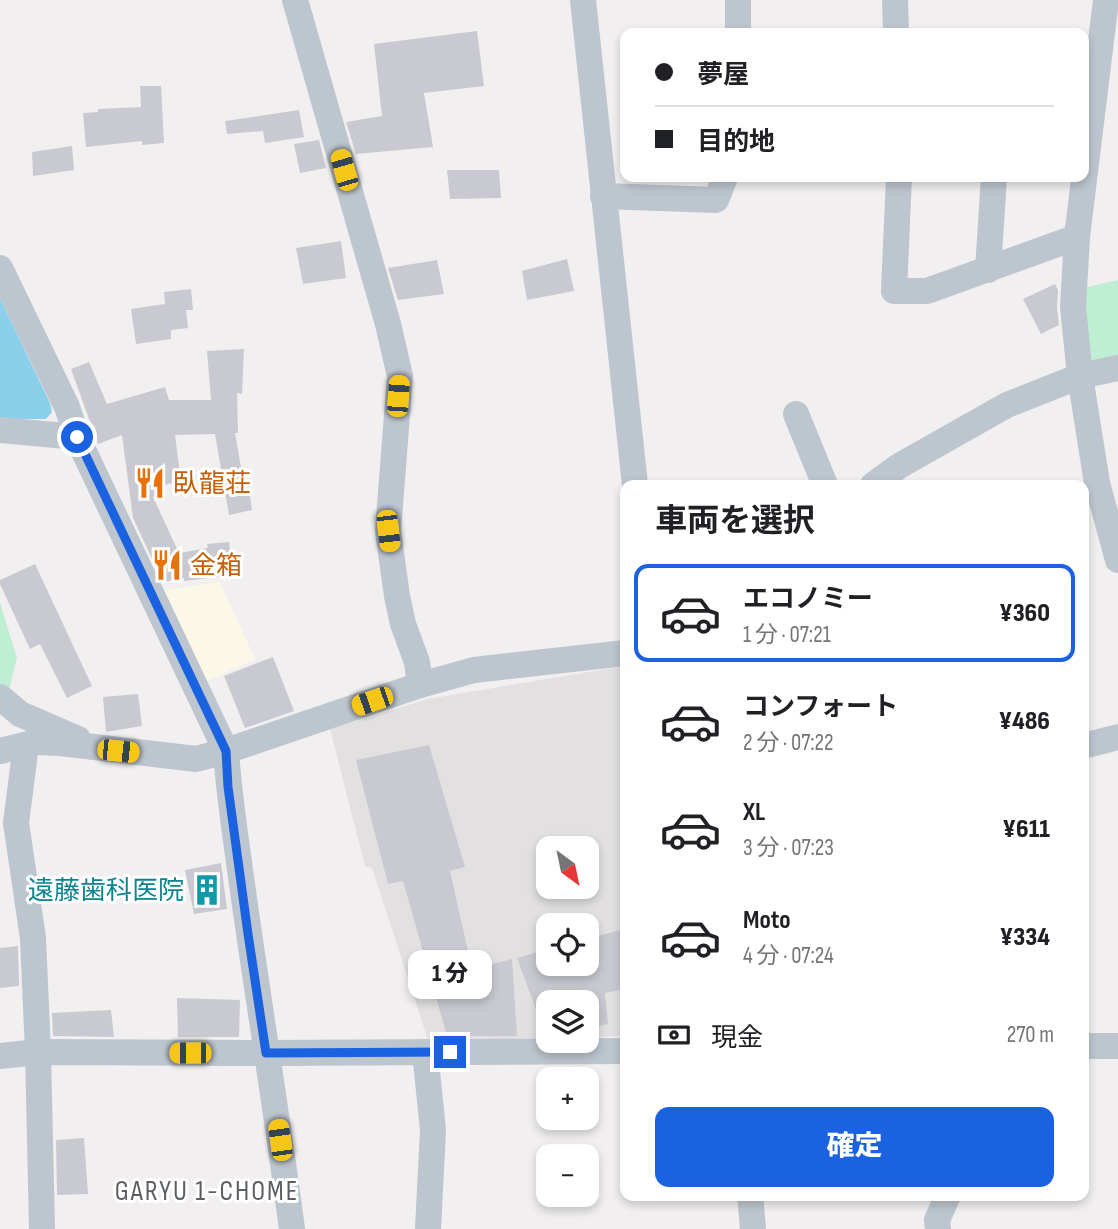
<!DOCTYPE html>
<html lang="ja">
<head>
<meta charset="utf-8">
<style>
	:root { --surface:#fff; --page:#f6f6f6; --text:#202124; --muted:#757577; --line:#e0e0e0; --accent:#1a62e0 }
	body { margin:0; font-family:"Sofia Sans Condensed","Noto Sans JP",sans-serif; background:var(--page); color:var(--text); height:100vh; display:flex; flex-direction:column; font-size:26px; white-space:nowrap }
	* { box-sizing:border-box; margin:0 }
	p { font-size:23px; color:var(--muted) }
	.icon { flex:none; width:38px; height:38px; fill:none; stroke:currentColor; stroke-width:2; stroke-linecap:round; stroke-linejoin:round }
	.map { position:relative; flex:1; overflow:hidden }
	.details { position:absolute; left:620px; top:480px; width:469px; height:721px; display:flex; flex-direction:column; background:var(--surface); border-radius:14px; box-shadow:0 4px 10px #0003 }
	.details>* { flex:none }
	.guide { position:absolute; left:620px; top:28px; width:469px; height:154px; border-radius:14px; box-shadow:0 4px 10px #0003; display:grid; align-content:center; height:154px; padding:0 35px; background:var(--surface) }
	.needle { width:46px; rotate:147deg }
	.fabs { position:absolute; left:536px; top:836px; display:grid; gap:14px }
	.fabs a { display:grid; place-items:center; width:63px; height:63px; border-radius:14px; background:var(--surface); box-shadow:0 4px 10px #0003; font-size:35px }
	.end { position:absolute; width:32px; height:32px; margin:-16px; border:9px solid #1a62e0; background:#fff; box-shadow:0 0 0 4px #fff }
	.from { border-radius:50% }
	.bubble { position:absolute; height:49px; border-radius:14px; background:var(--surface); box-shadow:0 4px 10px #0003; font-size:23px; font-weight:800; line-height:49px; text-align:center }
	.car { position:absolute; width:21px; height:42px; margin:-21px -10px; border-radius:9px; box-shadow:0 0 5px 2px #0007; background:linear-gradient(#f5c518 24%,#345 0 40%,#f5c518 0 76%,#345 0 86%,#f5c518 0) }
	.guide b { display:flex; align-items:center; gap:24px; height:66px; font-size:26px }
	.guide b+b { border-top:2px solid var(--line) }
	.guide i { width:18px; height:18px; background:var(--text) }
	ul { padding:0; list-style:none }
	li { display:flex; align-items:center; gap:21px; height:98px; margin:0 14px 10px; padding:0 21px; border:4px solid transparent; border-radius:14px }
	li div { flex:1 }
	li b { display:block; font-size:26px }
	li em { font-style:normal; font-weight:800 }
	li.selected { border-color:var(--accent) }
	li>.icon { width:63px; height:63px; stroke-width:1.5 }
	h2 { padding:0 35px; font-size:32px; line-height:84px }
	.pay { display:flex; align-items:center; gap:18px; height:77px; padding:0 35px; font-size:26px }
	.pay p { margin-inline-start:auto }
	.cta { display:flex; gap:14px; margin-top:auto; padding:14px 35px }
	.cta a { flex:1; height:80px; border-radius:14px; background:var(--accent); color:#fff; font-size:28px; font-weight:800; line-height:80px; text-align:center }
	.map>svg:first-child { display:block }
	.commercial { fill:#fcf8e8 }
	.education { fill:#e2e0e1; fill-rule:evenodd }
	.green { fill:#beefd4 }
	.water { fill:#8bd0eb }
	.building { fill:#c9cad1 }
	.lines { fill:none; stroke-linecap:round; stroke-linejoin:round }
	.minor { stroke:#bdc5ce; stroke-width:26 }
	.route { stroke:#1a62e0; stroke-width:9 }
	.labels { text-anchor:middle; stroke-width:6; stroke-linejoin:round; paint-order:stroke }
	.food-label { font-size:26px; fill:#c56008; stroke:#fff; text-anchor:start }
	.culture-label { font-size:26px; fill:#0d838f; stroke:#fff; text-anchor:end }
	.neighbourhood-label { font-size:28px; letter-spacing:2px; fill:#5b5f64; stroke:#fff }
</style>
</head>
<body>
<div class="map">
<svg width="1118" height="1229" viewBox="0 0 1118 1229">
	<rect width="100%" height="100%" fill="#f1efef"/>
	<path class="commercial" d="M220 582 255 659 207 681 164 590Z"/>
	<path class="education" d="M625 666V1036L586 1037V1003H548V1038L428 1040 372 868 365 866 330 729 428 699ZM548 849H586V887H548ZM548 926H586V964H548Z"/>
	<g class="green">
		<path d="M1118 280V361L1089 366 1084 288Z"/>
		<path d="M0 603 17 658 9 690 0 696Z"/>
	</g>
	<path class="water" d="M0 298 50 403 52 412 46 419H17L0 417Z"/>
	<g class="building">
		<path d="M477 31 484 86 424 93 433 147 356 154 346 122 382 116 374 44Z"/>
		<path d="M140 86H161L164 143 142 145V141L86 147 83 113 98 112V109L141 107Z"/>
		<path d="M299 110 304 137 265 143 263 131 227 134 225 121Z"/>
		<path d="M319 140 326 168 300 173 294 144Z"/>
		<path d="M72 146 74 170 33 176 32 152Z"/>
		<path d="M447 170H499L501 198 450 199Z"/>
		<path d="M341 241 346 278 303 284 296 248Z"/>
		<path d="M567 259 574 291 527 300 522 271Z"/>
		<path d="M437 260 444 294 398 300 388 268Z"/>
		<path d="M1055 284 1058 290 1057 308 1059 325 1041 334 1023 299Z"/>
		<path d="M191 289 193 310H186L188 328 171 330V339L136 344 131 309 165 304 164 292Z"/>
		<path d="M244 349 242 394 237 393 238 433H235L245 490 249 489 252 510 229 515 215 434 175 435 181 481 164 485 165 494 153 497 179 553 208 548 207 544 229 542 233 575 184 581V578L163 582 133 518 122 435 98 444 71 369 89 362 107 404 165 387 169 400H211L207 351Z"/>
		<path d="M35 564 92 686 67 698 40 644 30 649 0 584V580Z"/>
		<path d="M273 657 294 711 245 728 224 676Z"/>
		<path d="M138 694 142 726 106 732 103 697Z"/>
		<path d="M429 745 465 867 450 871 472 969 512 959 517 1036H447L403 881 388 884 356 760Z"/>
		<path d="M221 863 227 909 194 914 185 870Z"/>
		<path d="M625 929V989L605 993 608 1024 586 1029V1003H548V1035L546 1036 517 958 548 949V964H586V939Z"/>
		<path d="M18 946 19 986 0 988V948Z"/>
		<path d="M177 998 240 1000 239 1037H178Z"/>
		<path d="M111 1010 114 1037 53 1036 52 1013Z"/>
		<path d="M84 1138 88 1194 57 1195 56 1140Z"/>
	</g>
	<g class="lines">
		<g class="minor">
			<path d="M295 0 388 324 400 376 388 531 397 596 403 624 417 662 420 685"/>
			<path d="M583 0 635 485"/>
			<path d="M738 0V33"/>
			<path d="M895 0 896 33"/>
			<path d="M1106 0 1077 237 1073 307 1080 376 1097 483 1118 560"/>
			<path d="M899 177 894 291H927L1077 237"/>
			<path d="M603 196 716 200 725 177"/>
			<path d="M0 268 67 407 77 437 226 751C229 796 236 840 242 884 258 999 277 1114 292 1229"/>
			<path d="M988 270 994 177"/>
			<path d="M796 414 825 485"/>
			<path d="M0 430 77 437"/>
			<path d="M873 485 899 466 1007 405 1080 376 1118 368"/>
			<path d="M0 697 20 714 78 739"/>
			<path d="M26 745 16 823 33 938 38 1052 42 1229"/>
			<path d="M1083 746 1118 737"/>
			<path d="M0 751 37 742 60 743 196 759 226 751 420 685 474 670 625 653"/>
			<path d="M1083 1046H1118"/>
			<path d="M425 1052 433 1130 428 1229"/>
			<path d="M0 1056 38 1052 266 1053 625 1051"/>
			<path d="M750 1195 753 1229"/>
			<path d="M938 1229 937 1220 948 1195"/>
		</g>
	</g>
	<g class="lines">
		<path class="route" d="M77 437 226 751 228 787 248 934 266 1053 450 1052"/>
	</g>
	<defs>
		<symbol id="restaurant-bare" viewBox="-9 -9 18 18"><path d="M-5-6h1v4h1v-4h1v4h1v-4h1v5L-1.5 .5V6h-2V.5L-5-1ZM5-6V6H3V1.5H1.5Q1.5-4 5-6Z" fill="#e8710a" stroke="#fff" stroke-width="2.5" paint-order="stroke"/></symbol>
		<symbol id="building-bare" viewBox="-9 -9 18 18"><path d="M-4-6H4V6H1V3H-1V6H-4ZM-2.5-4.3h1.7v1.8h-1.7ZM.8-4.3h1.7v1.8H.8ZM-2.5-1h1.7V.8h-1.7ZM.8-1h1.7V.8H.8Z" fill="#0f9aa8" stroke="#fff" stroke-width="2.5" paint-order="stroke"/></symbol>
	</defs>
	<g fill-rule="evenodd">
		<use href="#restaurant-bare" x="128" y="461" width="44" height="44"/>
		<use href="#restaurant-bare" x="145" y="543" width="44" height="44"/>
		<use href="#building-bare" x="185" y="868" width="44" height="44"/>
	</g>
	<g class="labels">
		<g class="food-label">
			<text x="173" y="492">臥龍荘</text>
			<text x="190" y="574">金箱</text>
		</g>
		<g class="culture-label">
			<text x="184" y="899">遠藤歯科医院</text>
		</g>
		<g class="neighbourhood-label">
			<text x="207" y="1200">GARYU 1-CHOME</text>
		</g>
	</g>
</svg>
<div class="fabs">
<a><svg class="needle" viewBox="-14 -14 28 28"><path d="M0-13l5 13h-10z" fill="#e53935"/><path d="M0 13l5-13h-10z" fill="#757577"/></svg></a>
<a><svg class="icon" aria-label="locate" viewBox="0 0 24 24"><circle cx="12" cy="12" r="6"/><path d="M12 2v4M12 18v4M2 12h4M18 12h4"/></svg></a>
<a><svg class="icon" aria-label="layers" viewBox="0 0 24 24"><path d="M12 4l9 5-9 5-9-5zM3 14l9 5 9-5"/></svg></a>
<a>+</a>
<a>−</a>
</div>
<i class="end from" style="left:77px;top:437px"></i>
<i class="end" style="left:450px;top:1052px"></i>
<div class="bubble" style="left:408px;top:950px;width:84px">1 分</div>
<i class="car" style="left:344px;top:170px;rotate:344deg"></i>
<i class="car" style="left:398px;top:396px;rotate:4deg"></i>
<i class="car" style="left:388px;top:531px;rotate:173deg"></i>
<i class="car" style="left:372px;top:701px;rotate:251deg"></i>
<i class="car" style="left:118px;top:751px;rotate:96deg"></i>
<i class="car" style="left:190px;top:1053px;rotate:270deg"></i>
<i class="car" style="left:280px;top:1140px;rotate:352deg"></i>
<div class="guide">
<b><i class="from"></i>夢屋</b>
<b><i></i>目的地</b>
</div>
<section class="details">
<h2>車両を選択</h2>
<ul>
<li class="selected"><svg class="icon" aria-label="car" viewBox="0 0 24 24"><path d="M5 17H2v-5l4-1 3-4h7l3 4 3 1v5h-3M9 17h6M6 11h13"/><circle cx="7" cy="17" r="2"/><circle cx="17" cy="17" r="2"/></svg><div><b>エコノミー</b><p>1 分 · 07:21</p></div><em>¥360</em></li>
<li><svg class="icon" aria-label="car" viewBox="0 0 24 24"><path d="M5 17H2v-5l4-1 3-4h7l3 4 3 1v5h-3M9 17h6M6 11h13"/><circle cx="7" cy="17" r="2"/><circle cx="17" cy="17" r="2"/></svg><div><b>コンフォート</b><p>2 分 · 07:22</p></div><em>¥486</em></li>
<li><svg class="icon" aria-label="car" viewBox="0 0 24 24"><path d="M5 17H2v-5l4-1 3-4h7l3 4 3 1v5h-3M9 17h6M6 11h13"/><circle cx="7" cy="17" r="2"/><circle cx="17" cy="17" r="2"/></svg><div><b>XL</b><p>3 分 · 07:23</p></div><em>¥611</em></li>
<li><svg class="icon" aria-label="car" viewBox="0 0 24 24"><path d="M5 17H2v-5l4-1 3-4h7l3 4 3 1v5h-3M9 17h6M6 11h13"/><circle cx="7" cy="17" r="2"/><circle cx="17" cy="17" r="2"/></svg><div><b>Moto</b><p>4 分 · 07:24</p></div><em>¥334</em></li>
</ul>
<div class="pay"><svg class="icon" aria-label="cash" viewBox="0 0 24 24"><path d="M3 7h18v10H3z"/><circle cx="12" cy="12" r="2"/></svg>現金<p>270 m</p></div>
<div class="cta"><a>確定</a></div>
</section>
</div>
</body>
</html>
